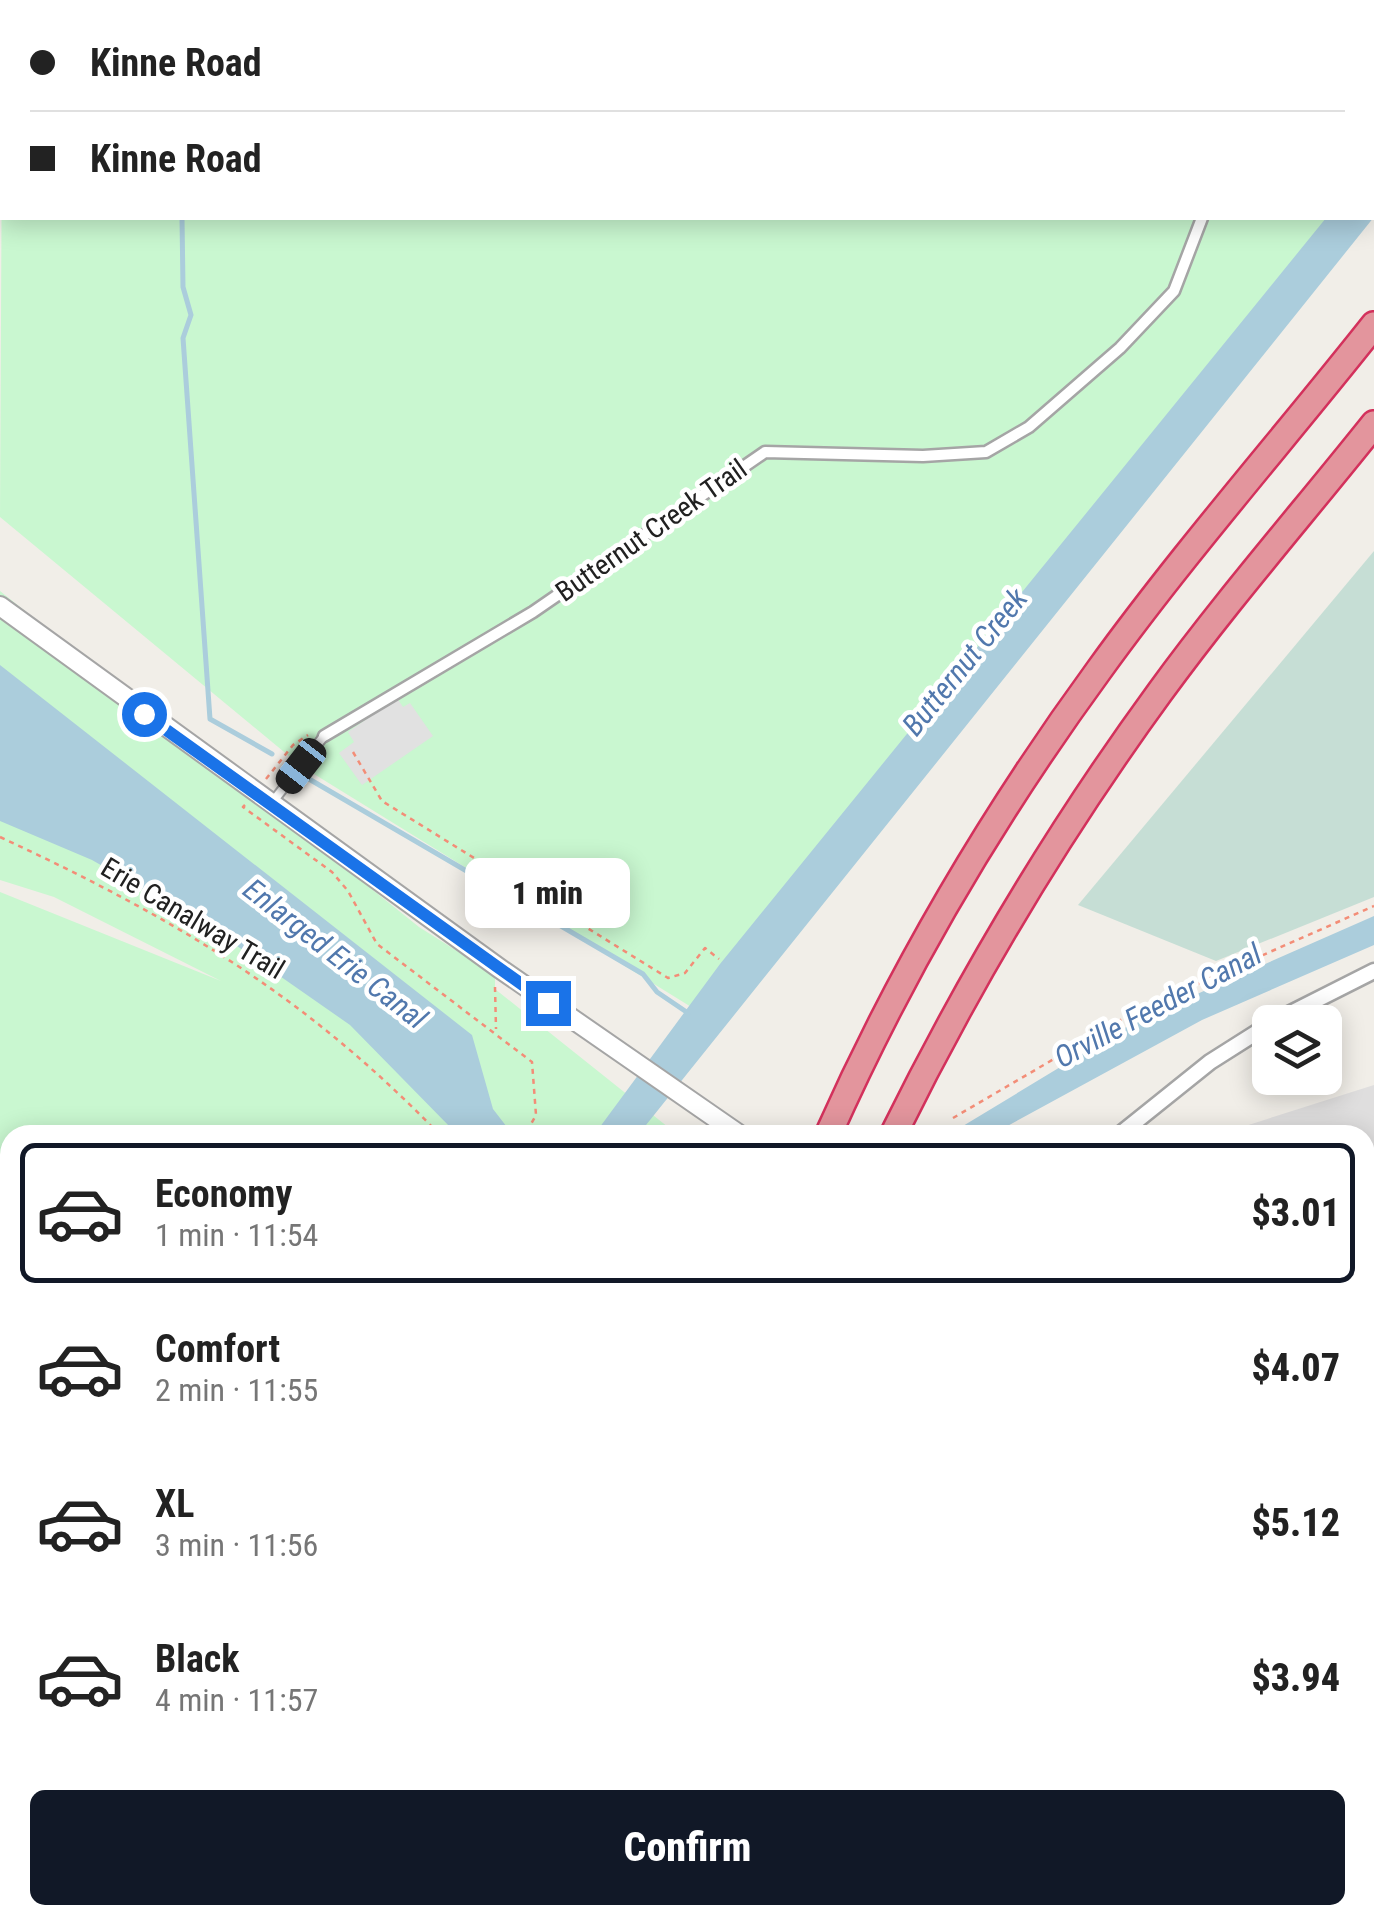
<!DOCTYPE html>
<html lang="en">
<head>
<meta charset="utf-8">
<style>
	:root { --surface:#fff; --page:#f6f6f6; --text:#222; --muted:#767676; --line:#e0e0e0; --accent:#111827 }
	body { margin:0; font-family:"Roboto Condensed",sans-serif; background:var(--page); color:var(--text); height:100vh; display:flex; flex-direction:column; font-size:38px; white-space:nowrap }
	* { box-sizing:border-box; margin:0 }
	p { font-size:32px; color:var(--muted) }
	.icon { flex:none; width:55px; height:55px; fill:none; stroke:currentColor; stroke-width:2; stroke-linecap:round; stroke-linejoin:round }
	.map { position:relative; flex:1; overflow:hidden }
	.details { position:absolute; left:0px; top:1125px; width:1375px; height:800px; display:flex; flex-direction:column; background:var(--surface); border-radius:30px 30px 0 0; box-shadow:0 5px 25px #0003 }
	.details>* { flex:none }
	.banner { position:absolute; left:0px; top:0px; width:1375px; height:220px; box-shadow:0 5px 25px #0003; display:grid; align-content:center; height:220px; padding:0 30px; background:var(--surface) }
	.buttons { position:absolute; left:1252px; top:1005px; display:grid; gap:20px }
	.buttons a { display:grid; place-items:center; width:90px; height:90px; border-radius:15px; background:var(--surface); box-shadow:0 5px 25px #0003; font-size:50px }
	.end { position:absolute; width:45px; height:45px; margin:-22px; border:12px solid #1a73e8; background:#fff; box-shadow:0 0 0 5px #fff }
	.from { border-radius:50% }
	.bubble { position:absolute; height:70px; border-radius:15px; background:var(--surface); box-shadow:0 5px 25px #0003; font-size:32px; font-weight:800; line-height:70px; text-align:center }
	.car { position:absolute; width:30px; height:60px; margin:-30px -15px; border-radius:12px; box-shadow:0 0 8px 2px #0007; background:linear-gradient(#222 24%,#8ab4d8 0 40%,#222 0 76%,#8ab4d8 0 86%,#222 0) }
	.banner b { display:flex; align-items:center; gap:35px; height:95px; font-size:38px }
	.banner b+b { border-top:2px solid var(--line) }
	.banner i { width:25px; height:25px; background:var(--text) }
	ul { padding:18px 0 0; list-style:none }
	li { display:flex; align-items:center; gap:30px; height:140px; margin:0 20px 15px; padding:0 10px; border:5px solid transparent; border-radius:15px }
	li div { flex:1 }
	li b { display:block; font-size:38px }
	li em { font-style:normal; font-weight:800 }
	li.on { border-color:var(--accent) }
	li>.icon { width:90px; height:90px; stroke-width:1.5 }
	.button { display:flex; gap:20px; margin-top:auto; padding:20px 30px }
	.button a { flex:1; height:115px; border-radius:15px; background:var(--accent); color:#fff; font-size:40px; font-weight:800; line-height:115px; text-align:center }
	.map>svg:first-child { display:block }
	.residential { fill:#dfdede }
	.wetland { fill:#c6ded5 }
	.park { fill:#c9f7d0 }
	.parking { fill:#e1e1e1 }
	.water { fill:#abcddc }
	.shadow { fill:#0003 }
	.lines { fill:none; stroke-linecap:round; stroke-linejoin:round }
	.stream { stroke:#abcddc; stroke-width:5 }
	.building { fill:#beb8b1; stroke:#c2b7ab; stroke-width:2.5 }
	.service-casing { stroke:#a5a5a5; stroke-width:12 }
	.pedestrian-casing { stroke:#a5a5a5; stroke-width:15 }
	.minor-casing { stroke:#a5a5a5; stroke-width:19 }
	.tertiary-casing { stroke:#a5a5a5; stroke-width:22 }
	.motorway-casing { stroke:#d3315c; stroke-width:30 }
	.path { stroke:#f38d77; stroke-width:2.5; stroke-dasharray:5 5; stroke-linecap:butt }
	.service { stroke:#fff; stroke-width:8 }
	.pedestrian { stroke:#fff; stroke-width:10 }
	.minor { stroke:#fff; stroke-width:14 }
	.tertiary { stroke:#fff; stroke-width:18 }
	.motorway { stroke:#e3959d; stroke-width:25 }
	.route { stroke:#1a73e8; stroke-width:12 }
	.labels { text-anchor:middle; stroke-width:9; stroke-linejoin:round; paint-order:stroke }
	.street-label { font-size:28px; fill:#212121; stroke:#fff }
	.water-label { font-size:30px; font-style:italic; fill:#5178ad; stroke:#fff }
</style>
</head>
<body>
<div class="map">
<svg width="1374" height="1925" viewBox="0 0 1374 1925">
	<rect width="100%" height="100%" fill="#f1eee8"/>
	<g class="residential">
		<path d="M0 0H164L2 2 0 123Z"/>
		<path d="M1374 1085V1925H749V1915H1365V1135H1217Z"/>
	</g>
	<path class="wetland" d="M1374 551V897L1216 961 1078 905Z"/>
	<g class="park">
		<path d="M164 0H1374V191L1372 2H161Z"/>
		<path d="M2 121V218H1353L709 1018 301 766 0 517Z"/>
		<path d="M0 591 419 927 495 975V989L678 1135H10V1915H507L504 1925H0V892L221 981 54 897 0 880Z"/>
	</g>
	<g class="parking">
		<path d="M397 698 403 707 410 703 433 736 362 785 339 753 354 742 348 732Z"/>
		<path d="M184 1915H367L357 1925H315L309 1919 194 1925Z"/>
	</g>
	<g class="water">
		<path d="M1374 159V217L638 1135H594L720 964 1326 218H1372Z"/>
		<path d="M0 665 472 1035 493 1109 513 1135 451 1128 350 1025 214 930 92 860 0 821Z"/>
		<path d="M1374 916V945L1202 1020 991 1135H948L1138 1020Z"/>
		<path d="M10 1616V1670L0 1685V1628Z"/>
		<path d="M10 1752V1915H14L0 1916V1769Z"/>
	</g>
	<path class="shadow" d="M1374 1691V1721L1367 1720 1369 1696Z"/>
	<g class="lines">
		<g class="stream">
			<path d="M182 218 183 287 191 315 183 338 210 719 272 754"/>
			<path d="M309 779 643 974 657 992 688 1013"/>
			<path d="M803 1915 805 1925"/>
		</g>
	</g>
	<g class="building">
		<path d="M57 0H96L98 2H53Z"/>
		<path d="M1365 1190 1374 1191V1213L1365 1212Z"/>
		<path d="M1365 1314 1374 1315V1338L1365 1337Z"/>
		<path d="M1365 1433 1374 1434V1460L1365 1459Z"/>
		<path d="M1365 1552 1372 1553 1368 1587H1365Z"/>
		<path d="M1374 1817V1850L1365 1847V1820Z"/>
		<path d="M1174 1918V1925H1151V1919Z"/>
	</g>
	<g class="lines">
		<defs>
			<path id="service" d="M271 804 324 736"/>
			<g id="pedestrian">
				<path d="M1372 18 1374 17"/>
				<path d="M324 736 533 612 765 452 923 456 986 452 1029 427 1120 348 1174 291 1202 218"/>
			</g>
			<g id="minor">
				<path d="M1273 1022 1374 971"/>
				<path d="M1119 1135 1210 1062 1270 1024"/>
				<path d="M1365 1498 1374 1499"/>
				<path d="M1365 1765 1374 1766"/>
				<path d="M1103 1915V1925"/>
				<path d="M749 1925V1915"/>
			</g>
			<g id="tertiary">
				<path d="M0 606 499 968 740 1135"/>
				<path d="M1365 1272 1374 1273"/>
				<path d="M504 1925 507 1915"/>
			</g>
			<g id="motorway">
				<path d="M828 1135C901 971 993 815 1099 670 1185 551 1283 440 1374 325"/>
				<path d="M893 1135C970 979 1057 833 1160 692 1227 600 1303 513 1374 424"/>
				<path d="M580 1925 582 1915"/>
				<path d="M683 1925 684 1915"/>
			</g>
		</defs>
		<use href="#service" class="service-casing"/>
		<use href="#pedestrian" class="pedestrian-casing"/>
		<use href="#minor" class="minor-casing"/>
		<use href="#tertiary" class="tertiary-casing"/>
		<use href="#motorway" class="motorway-casing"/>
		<g class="path">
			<path d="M353 752 382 801 668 978 685 973 705 948 719 959"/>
			<path d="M266 779 293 745 308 735"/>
			<path d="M245 805 243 807 332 872 348 891 377 944 532 1062 536 1115 525 1135"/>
			<path d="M0 837C174 918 305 995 440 1135"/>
			<path d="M495 987 496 1029"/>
			<path d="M953 1118 1136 1011 1374 906"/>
			<path d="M0 1742 10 1723"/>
			<path d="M6 1925 35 1915"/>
		</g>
		<use href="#service" class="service"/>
		<use href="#pedestrian" class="pedestrian"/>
		<use href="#minor" class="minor"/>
		<use href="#tertiary" class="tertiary"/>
		<use href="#motorway" class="motorway"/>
	</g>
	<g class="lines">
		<path class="route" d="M144 714 548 1003"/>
	</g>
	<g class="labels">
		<g class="street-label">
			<text transform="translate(651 530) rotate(-35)" y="10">Butternut Creek Trail</text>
			<text transform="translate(193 918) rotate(31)" y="10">Erie Canalway Trail</text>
		</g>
		<g class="water-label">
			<text transform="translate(965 662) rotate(-51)" y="10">Butternut Creek</text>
			<text transform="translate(335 954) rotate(38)" y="10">Enlarged Erie Canal</text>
			<text transform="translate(1158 1006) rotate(-28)" y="10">Orville Feeder Canal</text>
		</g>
	</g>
</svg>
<div class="buttons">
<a><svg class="icon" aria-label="layers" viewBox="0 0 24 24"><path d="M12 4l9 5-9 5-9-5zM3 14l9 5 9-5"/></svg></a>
</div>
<i class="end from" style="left:144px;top:714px"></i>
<i class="end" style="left:548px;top:1003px"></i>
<div class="bubble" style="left:465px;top:858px;width:165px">1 min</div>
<i class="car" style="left:301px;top:766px;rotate:218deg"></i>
<div class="banner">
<b><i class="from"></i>Kinne Road</b>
<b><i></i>Kinne Road</b>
</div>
<section class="details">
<ul>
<li class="on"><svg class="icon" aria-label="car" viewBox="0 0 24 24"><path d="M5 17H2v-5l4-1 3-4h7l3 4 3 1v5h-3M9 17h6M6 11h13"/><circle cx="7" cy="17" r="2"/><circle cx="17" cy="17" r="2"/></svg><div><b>Economy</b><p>1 min · 11:54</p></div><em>$3.01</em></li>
<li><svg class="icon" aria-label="car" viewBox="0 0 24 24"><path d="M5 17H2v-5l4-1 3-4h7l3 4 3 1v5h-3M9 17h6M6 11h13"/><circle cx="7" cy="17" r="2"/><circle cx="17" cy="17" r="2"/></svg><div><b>Comfort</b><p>2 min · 11:55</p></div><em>$4.07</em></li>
<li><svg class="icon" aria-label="car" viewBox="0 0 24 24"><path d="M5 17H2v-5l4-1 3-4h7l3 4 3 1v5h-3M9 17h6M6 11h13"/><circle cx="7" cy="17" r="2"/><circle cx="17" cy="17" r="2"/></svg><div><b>XL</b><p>3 min · 11:56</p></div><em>$5.12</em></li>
<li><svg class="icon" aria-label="car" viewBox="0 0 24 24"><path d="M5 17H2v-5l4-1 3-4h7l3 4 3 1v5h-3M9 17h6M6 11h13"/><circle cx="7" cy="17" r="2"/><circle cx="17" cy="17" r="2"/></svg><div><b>Black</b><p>4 min · 11:57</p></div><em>$3.94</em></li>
</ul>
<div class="button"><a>Confirm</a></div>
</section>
</div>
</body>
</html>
